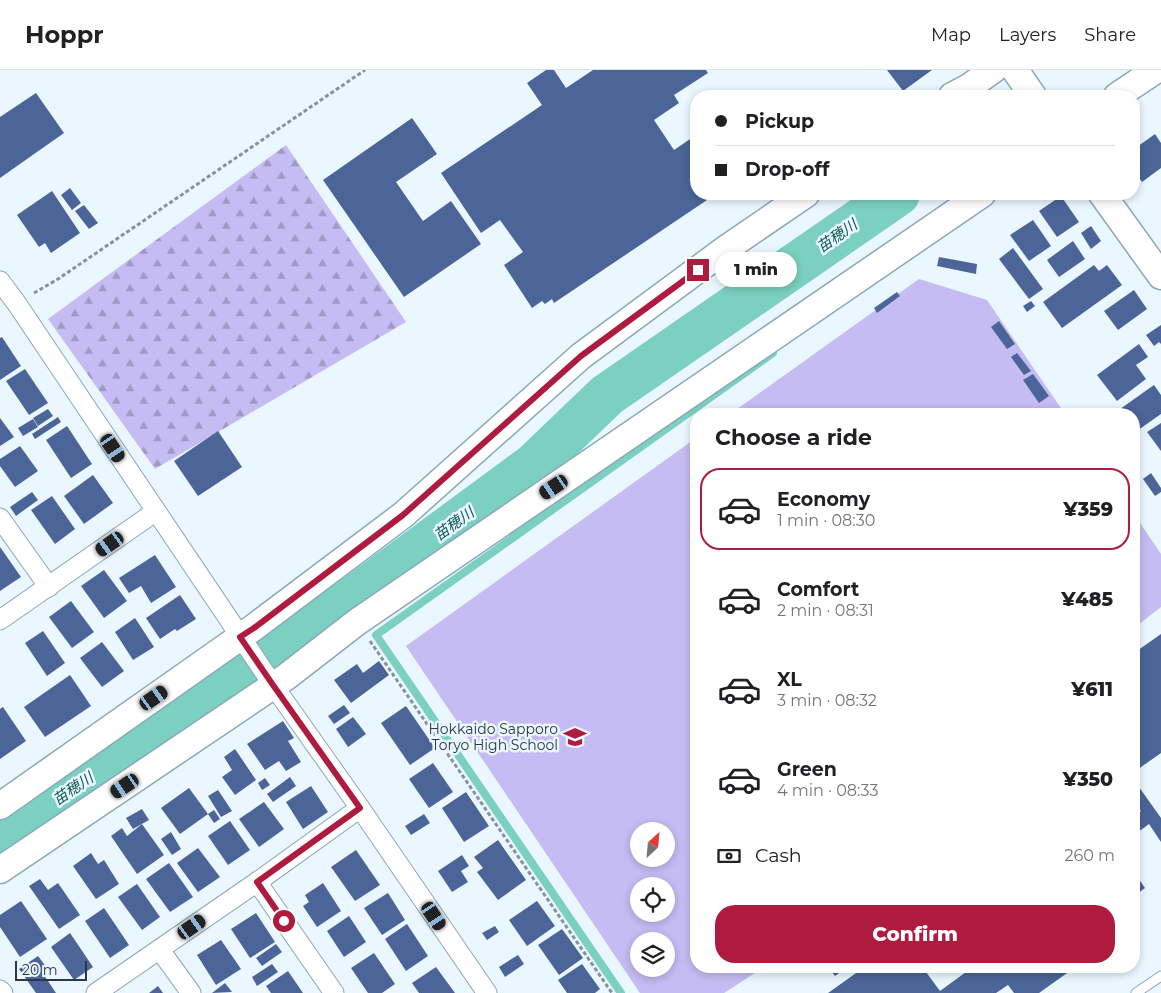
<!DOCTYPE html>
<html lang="en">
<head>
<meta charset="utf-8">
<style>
	:root { --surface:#fff; --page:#f2f2f2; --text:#202124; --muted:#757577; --line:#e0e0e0; --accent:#af1b3e }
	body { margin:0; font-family:Montserrat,"Noto Sans JP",sans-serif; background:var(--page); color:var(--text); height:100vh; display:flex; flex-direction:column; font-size:19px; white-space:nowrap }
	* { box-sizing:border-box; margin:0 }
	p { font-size:16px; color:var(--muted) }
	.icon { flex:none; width:28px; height:28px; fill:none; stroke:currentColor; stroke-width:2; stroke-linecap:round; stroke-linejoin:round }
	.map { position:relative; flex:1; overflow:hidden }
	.details { position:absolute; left:690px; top:338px; width:450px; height:565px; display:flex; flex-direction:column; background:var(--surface); border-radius:20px; box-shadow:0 2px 8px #0003 }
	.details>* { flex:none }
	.guide { position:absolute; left:690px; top:20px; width:450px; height:110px; border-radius:20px; box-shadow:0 2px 8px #0003; display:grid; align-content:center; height:110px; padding:0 25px; background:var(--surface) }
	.needle { width:32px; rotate:26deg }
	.tools { position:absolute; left:630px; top:752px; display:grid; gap:10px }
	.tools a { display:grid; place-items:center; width:45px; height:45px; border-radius:50%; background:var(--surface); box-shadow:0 2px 8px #0003; font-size:25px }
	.scale { position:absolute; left:15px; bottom:12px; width:72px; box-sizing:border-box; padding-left:5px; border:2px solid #2b3840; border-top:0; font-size:14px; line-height:18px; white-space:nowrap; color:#2b3840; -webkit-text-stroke:4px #eaf7ff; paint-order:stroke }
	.end { position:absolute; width:22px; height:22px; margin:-11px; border:6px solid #af1b3e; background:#fff; box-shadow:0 0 0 2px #fff }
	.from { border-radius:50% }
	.bubble { position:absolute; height:35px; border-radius:18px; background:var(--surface); box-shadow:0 2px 8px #0003; font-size:16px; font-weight:800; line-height:35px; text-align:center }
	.car { position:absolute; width:15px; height:30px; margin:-15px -8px; border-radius:6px; box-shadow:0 0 4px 1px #0007; background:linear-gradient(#222 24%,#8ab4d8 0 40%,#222 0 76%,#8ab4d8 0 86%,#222 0) }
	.guide b { display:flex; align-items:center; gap:18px; height:48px; font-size:19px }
	.guide b+b { border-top:1px solid var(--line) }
	.guide i { width:12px; height:12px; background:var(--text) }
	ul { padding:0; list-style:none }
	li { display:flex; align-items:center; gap:15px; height:82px; margin:0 10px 8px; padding:0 15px; border:2px solid transparent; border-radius:20px }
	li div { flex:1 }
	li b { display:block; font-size:19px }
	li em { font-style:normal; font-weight:800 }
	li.selected { border-color:var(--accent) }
	li>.icon { width:45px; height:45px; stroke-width:1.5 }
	h2 { padding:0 25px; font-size:22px; line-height:60px }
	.pay { display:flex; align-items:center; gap:12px; height:55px; padding:0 25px; font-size:19px }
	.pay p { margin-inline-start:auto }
	.action { display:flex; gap:10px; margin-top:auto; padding:10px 25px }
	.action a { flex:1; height:58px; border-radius:20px; background:var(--accent); color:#fff; font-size:20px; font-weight:800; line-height:58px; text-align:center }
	header { display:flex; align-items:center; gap:30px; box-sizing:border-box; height:70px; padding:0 25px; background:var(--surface); border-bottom:1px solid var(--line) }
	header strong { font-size:24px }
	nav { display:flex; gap:28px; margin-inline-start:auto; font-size:18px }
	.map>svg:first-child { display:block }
	.forest { fill:url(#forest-firs) }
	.green { fill:#c4bcf2; fill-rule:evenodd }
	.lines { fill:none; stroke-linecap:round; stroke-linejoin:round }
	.stream { stroke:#7bd0bf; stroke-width:8 }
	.river { stroke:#7bd0bf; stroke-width:44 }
	.building { fill:#4b6598 }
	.lane-casing { stroke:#89a8ba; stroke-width:11 }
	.street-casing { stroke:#89a8ba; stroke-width:21 }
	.secondary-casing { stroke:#89a8ba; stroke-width:29 }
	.path { stroke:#86939b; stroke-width:3; stroke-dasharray:4 2.5; stroke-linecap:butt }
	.lane { stroke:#fff; stroke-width:9 }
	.street { stroke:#fff; stroke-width:19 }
	.secondary { stroke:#fff; stroke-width:26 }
	.route { stroke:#af1b3e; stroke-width:6 }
	.labels { text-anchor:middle; stroke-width:5; stroke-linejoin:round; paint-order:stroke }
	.poi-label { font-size:14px; fill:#2b3840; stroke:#eaf7ff; text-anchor:end }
	.water-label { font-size:15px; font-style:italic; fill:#10594d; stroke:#eaf7ff }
</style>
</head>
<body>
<header>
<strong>Hoppr</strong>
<nav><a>Map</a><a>Layers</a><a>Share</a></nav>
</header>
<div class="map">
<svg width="1161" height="923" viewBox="0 0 1161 923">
	<defs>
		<pattern id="forest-firs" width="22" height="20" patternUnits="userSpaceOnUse" patternTransform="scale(1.25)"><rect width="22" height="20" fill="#c4bcf2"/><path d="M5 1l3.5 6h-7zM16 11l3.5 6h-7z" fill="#9f9ac5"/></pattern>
	</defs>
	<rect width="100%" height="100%" fill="#eaf7ff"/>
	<path class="forest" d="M286 75 406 252 155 399 48 249Z"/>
	<g class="green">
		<path d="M919 209 987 230 1065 344H730Z"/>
		<path d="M696 368V896H766L724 923H640L406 576ZM666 761V789H639V761ZM639 816H666V844H639ZM639 871H666V899H639Z"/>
		<path d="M1134 444 1161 484V537L1134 558Z"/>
	</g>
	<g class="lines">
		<path class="stream" d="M621 923 376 565 773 283"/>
		<path class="river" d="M0 769 360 523 534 395 607 325 898 124"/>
	</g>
	<g class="building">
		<path d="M546 0H554L566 18 593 0H706L708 3 674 25 679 33 654 50 674 80 696 65V124H707L710 128 554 233 552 229 545 234 542 231 532 238 504 195 523 182 500 150 481 163 441 103 542 35 527 13Z"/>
		<path d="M887 0H932L903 21Z"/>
		<path d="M36 23 64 63 0 108V47Z"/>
		<path d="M1134 47 1139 55 1135 58 1134 57Z"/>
		<path d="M412 48 437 84 396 112 423 151 451 131 481 174 404 227 323 110Z"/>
		<path d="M1155 64 1161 73V98L1142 112 1134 101V79Z"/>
		<path d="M70 118 81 133 72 140 61 125Z"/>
		<path d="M52 121 80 163 51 183 45 173 39 177 17 145Z"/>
		<path d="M1061 126 1079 152 1057 167 1039 141Z"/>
		<path d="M84 135 98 153 89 159 75 141Z"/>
		<path d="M1033 150 1051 176 1029 191 1010 165Z"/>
		<path d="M1091 156 1101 171 1091 179 1081 163Z"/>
		<path d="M1073 171 1085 189 1059 207 1047 190Z"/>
		<path d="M1013 178 1043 219 1029 229 999 189Z"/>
		<path d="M939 187 977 194 976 204 937 196Z"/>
		<path d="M1094 195 1099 201 1107 195 1122 215 1062 258 1043 232Z"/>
		<path d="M1134 220 1147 239 1118 260 1104 241Z"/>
		<path d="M897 222 900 226 877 243 874 238Z"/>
		<path d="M1031 231 1035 236 1027 242 1023 236Z"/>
		<path d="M999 251 1015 274 1007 279 991 257Z"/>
		<path d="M1161 255V274L1159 272 1154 276 1146 265Z"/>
		<path d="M2 267 21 296 0 310V268Z"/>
		<path d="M1139 274 1148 287 1136 295 1146 309 1117 331 1097 305Z"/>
		<path d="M1017 283 1031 301 1024 305 1011 287Z"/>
		<path d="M25 299 48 333 29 345 6 311Z"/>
		<path d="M1033 304 1049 326 1039 333 1023 310Z"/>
		<path d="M1154 315 1161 325V344L1134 363V344H1113Z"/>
		<path d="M48 339 53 346 38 356 33 348Z"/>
		<path d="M58 347 61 352 35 369 32 364Z"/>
		<path d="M0 348 14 367 0 376Z"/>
		<path d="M33 349 38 357 23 366 18 358Z"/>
		<path d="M1161 353V381L1147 362Z"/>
		<path d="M67 356 92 394 71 408 46 370Z"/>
		<path d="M218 361 242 397 198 426 174 391Z"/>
		<path d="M20 376 38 401 15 417 0 396V389Z"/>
		<path d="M1151 403 1161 418V422L1155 426 1143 409Z"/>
		<path d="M93 405 113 433 84 454 64 426Z"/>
		<path d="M32 422 38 430 16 446 10 437Z"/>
		<path d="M52 426 75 459 55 474 31 440Z"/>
		<path d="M0 477 21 507 0 521Z"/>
		<path d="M155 485 176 517 151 533 141 516 129 523 119 508Z"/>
		<path d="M104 500 127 531 104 548 81 516Z"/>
		<path d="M180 525 196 549 177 561 175 559 160 569 146 548Z"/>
		<path d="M71 531 94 562 72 578 49 547Z"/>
		<path d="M135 548 154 577 133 590 115 562Z"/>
		<path d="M43 561 65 593 47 606 25 573Z"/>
		<path d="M1161 564V683L1134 702V583Z"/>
		<path d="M102 572 124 601 102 617 80 588Z"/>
		<path d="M379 591 389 605 351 633 334 610 357 594 363 603Z"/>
		<path d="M70 605 91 636 45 667 24 637Z"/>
		<path d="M344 635 350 643 334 654 328 646Z"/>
		<path d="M406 636 435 678 410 695 381 653Z"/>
		<path d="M3 637 26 671 0 689V639Z"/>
		<path d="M353 647 366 664 348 677 336 659Z"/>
		<path d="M283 651 294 668 288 671 301 692 286 701 279 691 265 700 247 674Z"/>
		<path d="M235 679 256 710 235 725 222 707 232 700 224 687Z"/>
		<path d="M433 693 453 722 429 738 409 709Z"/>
		<path d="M290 707 296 716 273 732 267 724Z"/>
		<path d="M265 708 270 715 262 720 258 713Z"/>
		<path d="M1134 710 1161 748V772L1149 754 1134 765V747L1141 741 1134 731Z"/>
		<path d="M311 716 328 742 303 759 286 732Z"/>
		<path d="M189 718 208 744 180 764 161 738Z"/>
		<path d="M218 720 232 741 221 747 208 726Z"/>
		<path d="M466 722 489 756 464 772 442 738Z"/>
		<path d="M264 732 284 759 259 777 239 749Z"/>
		<path d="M142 739 149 750 133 759 126 748Z"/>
		<path d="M214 740 220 749 214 753 208 744Z"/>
		<path d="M424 744 430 753 411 765 405 756Z"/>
		<path d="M230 751 250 780 228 795 208 766Z"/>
		<path d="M142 754 164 785 137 804 111 766 122 758 127 766Z"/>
		<path d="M171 762 181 779 172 785 161 769Z"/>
		<path d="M498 770 526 810 498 830 477 802 483 798 474 787Z"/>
		<path d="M198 778 220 807 198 822 177 793Z"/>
		<path d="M356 780 380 815 355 831 331 797Z"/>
		<path d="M91 783 98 794 104 790 119 814 96 829 73 796Z"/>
		<path d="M462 785 469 796 461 801 468 812 452 822 438 801Z"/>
		<path d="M169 793 193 827 170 842 146 809Z"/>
		<path d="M1134 802 1145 818 1134 826Z"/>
		<path d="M40 809 48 820 58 813 80 845 59 859 29 816Z"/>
		<path d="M323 813 341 841 317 857 303 836 309 832 305 825Z"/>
		<path d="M137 814 160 847 142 860 118 827Z"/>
		<path d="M388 823 405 850 382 865 364 838Z"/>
		<path d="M21 831 47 869 20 887 0 857V845Z"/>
		<path d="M537 831 555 856 527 876 509 850Z"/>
		<path d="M104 838 129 875 110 888 85 851Z"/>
		<path d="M256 843 275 872 250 888 231 859Z"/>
		<path d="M349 846 366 872 344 887 327 861Z"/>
		<path d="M407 854 428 886 406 901 385 869Z"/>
		<path d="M495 856 499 862 487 870 482 863Z"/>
		<path d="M562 859 583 888 559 905 538 875Z"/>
		<path d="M70 863 93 897 74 910 51 877Z"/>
		<path d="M221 870 241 899 216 915 197 885Z"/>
		<path d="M276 874 282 882 262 896 256 888Z"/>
		<path d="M374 883 395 914 382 923H368L351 898Z"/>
		<path d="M518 885 524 894 505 907 499 897Z"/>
		<path d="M38 886 47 898 42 902 56 923H36L19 899Z"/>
		<path d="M272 894 278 902 257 916 252 907Z"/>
		<path d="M582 894 600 919 595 923H567L558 910Z"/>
		<path d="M835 896H849L835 906 830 900Z"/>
		<path d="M866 896H934L926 902 940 921 966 902 962 896H1077L1039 923H1014L1008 915 996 923H828Z"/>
		<path d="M436 897 455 923H419L412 913Z"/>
		<path d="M288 901 303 923H271L266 916Z"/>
		<path d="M225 913 232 922 212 923Z"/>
		<path d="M158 916 163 923H149Z"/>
	</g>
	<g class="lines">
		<defs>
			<path id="lane" d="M1136 923 1161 906"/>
			<g id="street">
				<path d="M0 211 17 234 273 615 360 738 487 923"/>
				<path d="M0 448 49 517"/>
				<path d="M0 550 155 442"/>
				<path d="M257 812 334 923"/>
				<path d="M160 880 191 923"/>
				<path d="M0 920 3 923"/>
				<path d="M96 923 257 812 360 738"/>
			</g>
			<g id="secondary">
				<path d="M1015 0 1033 26"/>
				<path d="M952 26 969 17 993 0"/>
				<path d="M1117 26 1156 0"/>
				<path d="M1102 124 1161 206"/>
				<path d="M0 736 253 558 403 445 581 286 727 178 806 124"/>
				<path d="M0 800 286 607 357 552 982 124"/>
			</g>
		</defs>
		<use href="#lane" class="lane-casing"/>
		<use href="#street" class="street-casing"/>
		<use href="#secondary" class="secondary-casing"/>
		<g class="path">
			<path d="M34 223 58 209 365 0"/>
			<path d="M370 571 612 923"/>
		</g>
		<use href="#lane" class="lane"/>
		<use href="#street" class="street"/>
		<use href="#secondary" class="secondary"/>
	</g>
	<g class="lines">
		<path class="route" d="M284 851 257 812 360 738 273 615 240 567 254 558 403 445 581 286 698 200"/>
	</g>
	<defs>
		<symbol id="school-bare" viewBox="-9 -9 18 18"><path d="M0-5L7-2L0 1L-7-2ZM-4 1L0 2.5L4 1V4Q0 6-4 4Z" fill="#af1b3e" stroke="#eaf7ff" stroke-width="2.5" paint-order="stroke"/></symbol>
	</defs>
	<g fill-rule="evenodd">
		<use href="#school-bare" x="559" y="651" width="32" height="32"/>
	</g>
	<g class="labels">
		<g class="poi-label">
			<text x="558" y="664">Hokkaido Sapporo<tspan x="558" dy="16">Toryo High School</tspan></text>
		</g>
		<g class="water-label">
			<text transform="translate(837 166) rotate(-35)" y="5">苗穂川</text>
			<text transform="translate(454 454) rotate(-36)" y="5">苗穂川</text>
			<text transform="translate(73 719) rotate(-34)" y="5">苗穂川</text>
		</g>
	</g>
</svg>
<div class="tools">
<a><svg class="needle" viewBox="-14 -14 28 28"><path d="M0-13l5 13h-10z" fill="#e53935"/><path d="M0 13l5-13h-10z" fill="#757577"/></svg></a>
<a><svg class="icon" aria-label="locate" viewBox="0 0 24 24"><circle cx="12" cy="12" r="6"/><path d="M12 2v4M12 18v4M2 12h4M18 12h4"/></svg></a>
<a><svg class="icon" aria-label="layers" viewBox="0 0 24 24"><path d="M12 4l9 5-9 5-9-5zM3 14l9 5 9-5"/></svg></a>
</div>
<div class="scale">20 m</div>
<i class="end from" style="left:284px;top:851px"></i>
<i class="end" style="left:698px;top:200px"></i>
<div class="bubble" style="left:715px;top:182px;width:82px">1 min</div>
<i class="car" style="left:113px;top:378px;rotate:146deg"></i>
<i class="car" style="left:554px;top:417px;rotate:236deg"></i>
<i class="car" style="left:110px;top:474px;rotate:235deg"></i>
<i class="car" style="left:154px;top:628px;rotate:55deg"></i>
<i class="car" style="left:125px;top:716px;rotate:236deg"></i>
<i class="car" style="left:434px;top:846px;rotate:146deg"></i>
<i class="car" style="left:192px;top:857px;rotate:55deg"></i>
<div class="guide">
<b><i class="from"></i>Pickup</b>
<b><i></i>Drop-off</b>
</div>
<section class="details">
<h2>Choose a ride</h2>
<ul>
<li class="selected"><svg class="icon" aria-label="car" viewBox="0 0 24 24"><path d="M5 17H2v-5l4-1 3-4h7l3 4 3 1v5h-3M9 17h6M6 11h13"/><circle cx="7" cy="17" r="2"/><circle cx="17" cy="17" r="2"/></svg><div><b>Economy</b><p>1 min · 08:30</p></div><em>¥359</em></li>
<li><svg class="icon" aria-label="car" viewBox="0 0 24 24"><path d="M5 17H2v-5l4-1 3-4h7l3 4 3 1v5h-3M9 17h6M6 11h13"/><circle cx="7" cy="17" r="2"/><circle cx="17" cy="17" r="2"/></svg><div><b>Comfort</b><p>2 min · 08:31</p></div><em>¥485</em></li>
<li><svg class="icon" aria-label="car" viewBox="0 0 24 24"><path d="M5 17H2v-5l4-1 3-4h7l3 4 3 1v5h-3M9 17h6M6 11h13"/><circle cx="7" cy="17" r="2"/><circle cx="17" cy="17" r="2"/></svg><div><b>XL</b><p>3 min · 08:32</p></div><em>¥611</em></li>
<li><svg class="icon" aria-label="car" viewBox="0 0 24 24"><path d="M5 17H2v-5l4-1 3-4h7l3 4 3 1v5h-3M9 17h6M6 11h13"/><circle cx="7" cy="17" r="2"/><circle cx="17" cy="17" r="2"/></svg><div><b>Green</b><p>4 min · 08:33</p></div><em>¥350</em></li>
</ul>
<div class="pay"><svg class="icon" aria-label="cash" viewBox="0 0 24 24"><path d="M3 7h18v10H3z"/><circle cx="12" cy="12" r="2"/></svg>Cash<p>260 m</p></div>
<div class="action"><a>Confirm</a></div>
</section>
</div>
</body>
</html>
